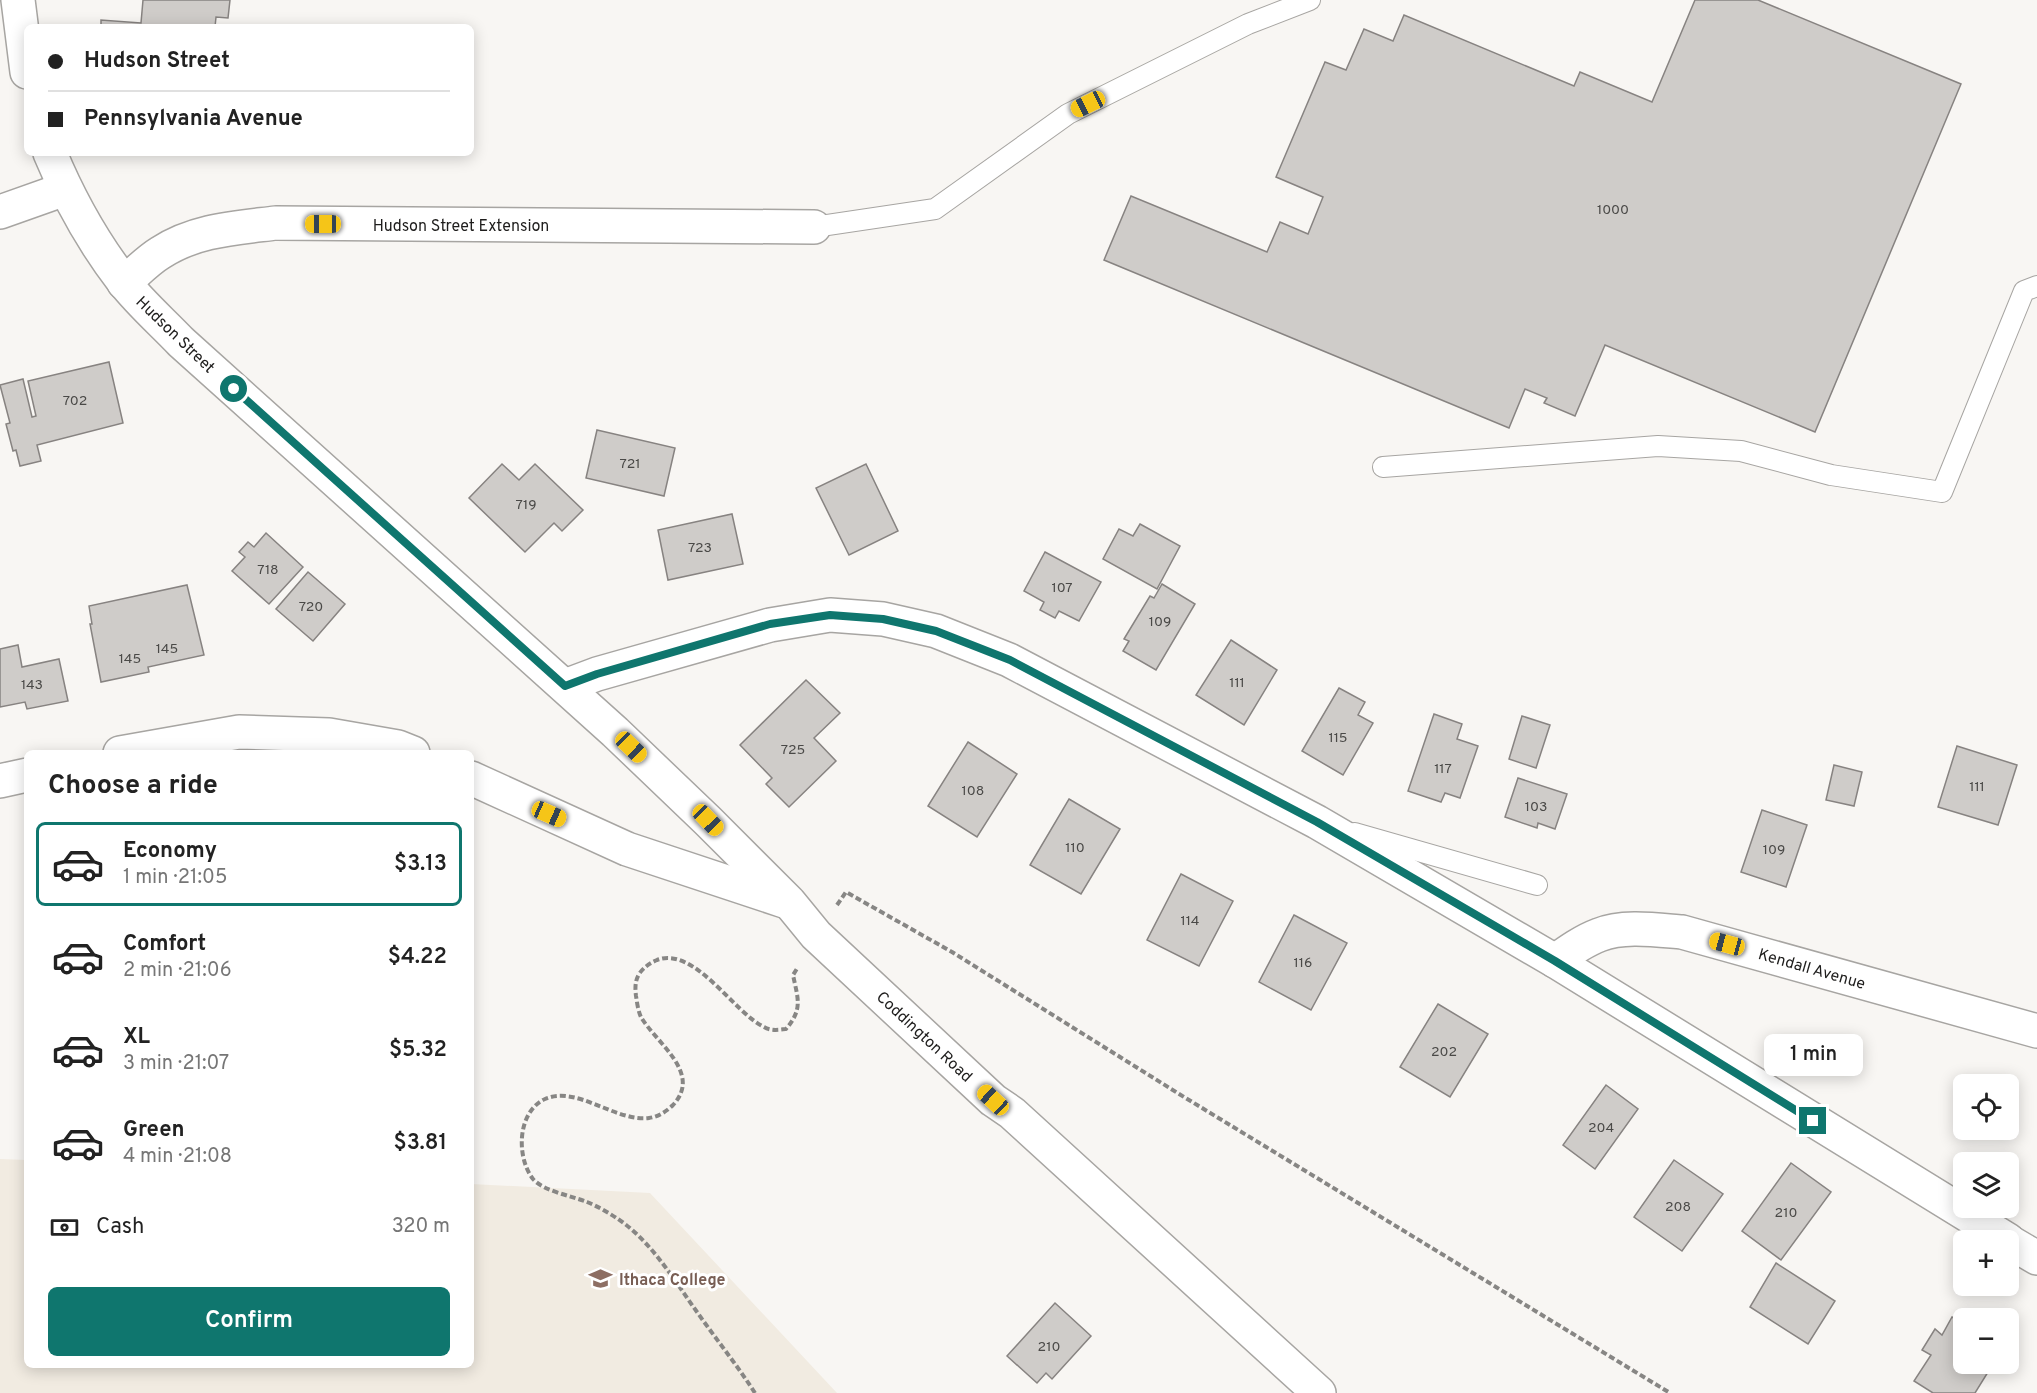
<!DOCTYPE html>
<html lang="en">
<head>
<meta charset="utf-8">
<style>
	:root { --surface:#fff; --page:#f6f6f6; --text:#222; --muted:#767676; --line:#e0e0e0; --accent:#0f766e }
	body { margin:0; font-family:Overpass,sans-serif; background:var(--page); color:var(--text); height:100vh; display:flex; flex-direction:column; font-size:22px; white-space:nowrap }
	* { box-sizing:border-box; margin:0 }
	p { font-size:20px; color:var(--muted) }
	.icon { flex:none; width:33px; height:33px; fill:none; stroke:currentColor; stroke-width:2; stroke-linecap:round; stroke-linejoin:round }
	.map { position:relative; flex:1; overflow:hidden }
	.panel { position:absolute; left:24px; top:750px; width:450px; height:618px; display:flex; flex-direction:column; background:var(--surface); border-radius:9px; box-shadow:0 3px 15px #0003 }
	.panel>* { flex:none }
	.banner { position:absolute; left:24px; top:24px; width:450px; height:132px; border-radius:9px; box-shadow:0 3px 15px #0003; display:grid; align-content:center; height:132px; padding:0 24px; background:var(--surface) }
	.controls { position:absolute; left:1953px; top:1074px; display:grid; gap:12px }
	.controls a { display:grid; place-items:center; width:66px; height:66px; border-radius:9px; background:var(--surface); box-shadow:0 3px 15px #0003; font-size:30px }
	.end { position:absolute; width:27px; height:27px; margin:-14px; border:8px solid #0f766e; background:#fff; box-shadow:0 0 0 3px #fff }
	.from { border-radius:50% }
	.bubble { position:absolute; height:42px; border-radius:9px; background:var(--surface); box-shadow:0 3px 15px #0003; font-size:20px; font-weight:600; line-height:42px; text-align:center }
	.car { position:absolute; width:18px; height:36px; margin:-18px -9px; border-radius:8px; box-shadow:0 0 4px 2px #0007; background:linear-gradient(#f5c518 24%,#345 0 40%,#f5c518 0 76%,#345 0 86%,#f5c518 0) }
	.banner b { display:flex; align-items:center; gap:21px; height:57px; font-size:22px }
	.banner b+b { border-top:2px solid var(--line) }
	.banner i { width:15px; height:15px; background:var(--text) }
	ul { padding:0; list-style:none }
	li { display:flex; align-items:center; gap:18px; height:84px; margin:0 12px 9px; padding:0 12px; border:3px solid transparent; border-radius:9px }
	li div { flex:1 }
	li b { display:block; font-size:22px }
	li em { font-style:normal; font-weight:600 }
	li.on { border-color:var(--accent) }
	li>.icon { width:54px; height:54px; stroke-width:1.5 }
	h2 { padding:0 24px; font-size:27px; line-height:72px }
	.pay { display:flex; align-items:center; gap:15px; height:66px; padding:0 24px; font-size:22px }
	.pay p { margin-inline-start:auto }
	.button { display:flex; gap:12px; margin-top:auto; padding:12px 24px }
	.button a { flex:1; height:69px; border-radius:9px; background:var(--accent); color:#fff; font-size:24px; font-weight:600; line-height:69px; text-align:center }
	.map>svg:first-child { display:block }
	.built { fill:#f1ebe1 }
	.building { fill:#cfccc9; stroke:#878381; stroke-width:1.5 }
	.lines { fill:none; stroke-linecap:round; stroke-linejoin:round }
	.service-casing { stroke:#a7a5a2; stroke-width:22 }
	.minor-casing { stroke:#a7a5a2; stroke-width:36 }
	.tertiary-casing { stroke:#a7a5a2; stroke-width:36 }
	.path { stroke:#878684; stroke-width:4; stroke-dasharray:6 3; stroke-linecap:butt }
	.service { stroke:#fff; stroke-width:20 }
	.minor { stroke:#fff; stroke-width:33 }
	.tertiary { stroke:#fff; stroke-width:33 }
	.route { stroke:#0f766e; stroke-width:8 }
	.labels { text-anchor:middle; stroke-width:6; stroke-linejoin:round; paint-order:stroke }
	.number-label { font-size:14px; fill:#4a4947 }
	.street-label { font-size:16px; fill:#1e1d1c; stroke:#fff }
	.education-label { font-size:16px; font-weight:bold; fill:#785e54; stroke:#fff; text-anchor:start }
</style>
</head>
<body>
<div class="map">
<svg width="2037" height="1393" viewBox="0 0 2037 1393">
	<rect width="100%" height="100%" fill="#f8f6f3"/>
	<path class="built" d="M0 1159 27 1160V1365H471V1184L650 1193 837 1393H0Z"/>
	<g class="building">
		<path d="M143 0H230L228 18 216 17 215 27H101V20L141 23Z"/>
		<path d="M1695 0H1758L1961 84 1815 432 1605 345 1575 416 1544 403 1547 398 1525 389 1509 428 1104 260 1131 196 1267 252 1280 222 1308 234 1323 197 1276 177 1325 62 1346 70 1364 29 1393 41 1404 15 1574 86 1580 72 1652 102Z"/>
		<path d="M109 362 123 423 37 445 41 461 20 466 16 450 13 451 6 424 10 423 0 385 23 379 32 417 36 416 28 381Z"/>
		<path d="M597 430 675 448 664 496 586 478Z"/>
		<path d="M502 464 519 480 535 464 583 510 562 531 554 523 525 552 469 498Z"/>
		<path d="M866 464 898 531 849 555 816 488Z"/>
		<path d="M732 514 743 564 668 580 658 530Z"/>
		<path d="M1140 524 1180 546 1157 589 1103 559 1119 529 1133 536Z"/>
		<path d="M266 533 303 567 269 604 232 571 245 557 239 552 248 542 254 547Z"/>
		<path d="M1045 552 1101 582 1079 621 1059 611 1055 618 1040 610 1044 602 1024 591Z"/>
		<path d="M308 572 345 604 313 641 276 609Z"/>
		<path d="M1162 584 1195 604 1156 670 1123 651 1129 641 1124 639 1150 596 1154 598Z"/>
		<path d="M187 585 204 655 148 667 149 672 101 682 90 624H92L89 606Z"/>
		<path d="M1231 640 1277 670 1244 725 1196 695Z"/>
		<path d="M18 645 22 667 59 659 68 701 27 709 25 702 0 707V649Z"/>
		<path d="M806 680 840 713 814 738 836 761 789 807 766 784 772 778 740 745Z"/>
		<path d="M1339 688 1365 702 1358 715 1373 723 1343 775 1302 751Z"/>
		<path d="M1434 714 1462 724 1457 739 1478 746 1460 798 1445 793 1441 802 1408 791Z"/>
		<path d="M1522 716 1550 725 1536 768 1509 759Z"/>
		<path d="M968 742 1017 774 977 837 928 806Z"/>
		<path d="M1957 746 2017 765 1998 825 1938 807Z"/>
		<path d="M1834 765 1862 772 1854 806 1826 800Z"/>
		<path d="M1518 778 1567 794 1555 829 1538 823 1537 828 1505 817Z"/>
		<path d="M1069 799 1120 829 1081 894 1030 865Z"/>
		<path d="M1762 810 1807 825 1786 887 1741 872Z"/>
		<path d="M1181 874 1233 901 1199 966 1147 940Z"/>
		<path d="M1294 915 1347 943 1311 1010 1259 982Z"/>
		<path d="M1438 1004 1488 1034 1450 1097 1400 1067Z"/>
		<path d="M1606 1085 1638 1109 1595 1169 1563 1145Z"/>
		<path d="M1674 1160 1723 1194 1682 1251 1634 1217Z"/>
		<path d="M1791 1163 1831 1192 1781 1260 1742 1231Z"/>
		<path d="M1776 1263 1835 1301 1808 1344 1750 1307Z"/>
		<path d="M1055 1303 1091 1336 1052 1379 1046 1373 1037 1383 1007 1356Z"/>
		<path d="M1952 1317 1964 1324V1364H1993L1975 1393H1933L1914 1381 1931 1355 1922 1350 1935 1329 1942 1335Z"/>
	</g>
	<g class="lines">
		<defs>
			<g id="service">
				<path d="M814 227 935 209 1068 114 1248 24 1310 0"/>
				<path d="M1383 467 1658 446 1741 451 1831 475 1942 492 2024 291 2037 286"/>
				<path d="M1355 833 1537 885"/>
			</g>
			<g id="minor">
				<path d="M0 212 65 189"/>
				<path d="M124 283C136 273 147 261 160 253 195 230 235 228 276 223L814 227"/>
				<path d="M565 686 597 674 770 625 830 615 883 619 936 631 1009 660 1317 822 1555 961 2008 1240"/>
				<path d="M1555 961C1569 951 1583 941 1599 935 1623 925 1657 930 1682 932L2037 1031"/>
				<path d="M2008 1241 2037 1258"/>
			</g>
			<g id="tertiary">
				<path d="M18 0 27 72"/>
				<path d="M50 153C69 199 93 242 123 281 140 303 162 322 181 342L615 732 708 821 789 902 816 935 993 1100 1012 1113 1319 1393"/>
				<path d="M120 753 239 732 329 735 398 747 413 753"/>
				<path d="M471 778 627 849 784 901"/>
				<path d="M0 781 27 775"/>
			</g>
		</defs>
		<use href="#service" class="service-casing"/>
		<use href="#minor" class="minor-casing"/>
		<use href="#tertiary" class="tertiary-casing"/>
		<g class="path">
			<path d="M837 905 846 892 952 952 1184 1097 1670 1393"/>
			<path d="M755 1393C737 1365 716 1339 697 1312 674 1280 652 1242 618 1219 609 1213 597 1206 587 1202 572 1196 543 1191 533 1179 516 1157 517 1112 545 1099 577 1085 615 1122 649 1118 658 1117 667 1111 673 1105 703 1073 656 1043 641 1017 638 1011 637 1002 636 996 635 988 635 981 639 974 644 967 650 963 657 960 695 946 733 1012 764 1027 771 1031 778 1030 786 1029 803 1009 798 999 793 975L798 967"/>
		</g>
		<use href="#service" class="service"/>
		<use href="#minor" class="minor"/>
		<use href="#tertiary" class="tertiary"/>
	</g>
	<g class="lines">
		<path class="route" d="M234 389 565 686 597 674 770 624 830 615 883 619 936 631 1010 660 1317 822 1555 961 1813 1121"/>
	</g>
	<defs>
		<symbol id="university-bare" viewBox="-9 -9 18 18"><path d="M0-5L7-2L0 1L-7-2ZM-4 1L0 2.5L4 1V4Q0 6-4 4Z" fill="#8d6e63" stroke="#fff" stroke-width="2.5" paint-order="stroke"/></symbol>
	</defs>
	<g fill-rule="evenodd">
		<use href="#university-bare" x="584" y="1262" width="33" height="33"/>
	</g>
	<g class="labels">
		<g class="number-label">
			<text x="1613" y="214">1000</text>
			<text x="75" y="405">702</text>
			<text x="630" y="468">721</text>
			<text x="526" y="509">719</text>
			<text x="700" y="552">723</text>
			<text x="268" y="574">718</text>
			<text x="1062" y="592">107</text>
			<text x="311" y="611">720</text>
			<text x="1160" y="626">109</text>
			<text x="167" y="653">145</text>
			<text x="130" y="663">145</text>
			<text x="1237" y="687">111</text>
			<text x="32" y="689">143</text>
			<text x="1338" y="742">115</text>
			<text x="793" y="754">725</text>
			<text x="1443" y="773">117</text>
			<text x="1977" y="791">111</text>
			<text x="973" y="795">108</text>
			<text x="1536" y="811">103</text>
			<text x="1075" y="852">110</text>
			<text x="1774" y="854">109</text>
			<text x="1190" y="925">114</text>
			<text x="1303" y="967">116</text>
			<text x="1444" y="1056">202</text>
			<text x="1601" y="1132">204</text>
			<text x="1678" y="1211">208</text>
			<text x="1786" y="1217">210</text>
			<text x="1049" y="1351">210</text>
		</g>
		<g class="street-label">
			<text x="461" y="231">Hudson Street Extension</text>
			<text transform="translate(176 334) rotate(44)" y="6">Hudson Street</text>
			<text transform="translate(1812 968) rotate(16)" y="6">Kendall Avenue</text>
			<text transform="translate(925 1036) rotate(43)" y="6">Coddington Road</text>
		</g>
		<g class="education-label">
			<text x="619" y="1285">Ithaca College</text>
		</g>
	</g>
</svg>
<div class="controls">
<a><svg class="icon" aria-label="locate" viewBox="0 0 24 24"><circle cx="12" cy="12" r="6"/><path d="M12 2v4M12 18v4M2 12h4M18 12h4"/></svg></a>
<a><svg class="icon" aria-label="layers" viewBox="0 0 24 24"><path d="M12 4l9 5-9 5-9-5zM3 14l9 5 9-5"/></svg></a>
<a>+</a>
<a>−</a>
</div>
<i class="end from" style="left:234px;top:389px"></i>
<i class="end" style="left:1813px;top:1121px"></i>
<div class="bubble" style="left:1764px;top:1034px;width:99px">1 min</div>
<i class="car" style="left:1088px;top:104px;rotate:244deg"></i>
<i class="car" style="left:323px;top:224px;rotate:270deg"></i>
<i class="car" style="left:631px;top:747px;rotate:134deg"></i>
<i class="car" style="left:549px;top:814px;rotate:114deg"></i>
<i class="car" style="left:708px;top:820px;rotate:136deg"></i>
<i class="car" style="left:1727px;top:944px;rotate:285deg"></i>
<i class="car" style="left:993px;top:1100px;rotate:313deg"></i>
<div class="banner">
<b><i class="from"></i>Hudson Street</b>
<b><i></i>Pennsylvania Avenue</b>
</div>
<section class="panel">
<h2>Choose a ride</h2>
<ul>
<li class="on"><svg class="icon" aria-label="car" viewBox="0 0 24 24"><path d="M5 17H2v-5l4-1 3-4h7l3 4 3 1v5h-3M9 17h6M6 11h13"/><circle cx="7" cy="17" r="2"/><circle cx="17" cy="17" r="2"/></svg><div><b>Economy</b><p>1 min · 21:05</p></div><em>$3.13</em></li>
<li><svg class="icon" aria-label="car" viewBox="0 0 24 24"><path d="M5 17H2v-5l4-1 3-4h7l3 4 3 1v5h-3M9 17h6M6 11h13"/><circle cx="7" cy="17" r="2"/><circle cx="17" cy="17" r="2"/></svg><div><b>Comfort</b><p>2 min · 21:06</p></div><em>$4.22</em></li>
<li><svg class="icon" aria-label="car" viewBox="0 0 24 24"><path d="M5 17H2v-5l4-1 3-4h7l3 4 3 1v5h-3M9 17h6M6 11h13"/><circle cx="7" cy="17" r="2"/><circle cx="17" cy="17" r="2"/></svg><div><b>XL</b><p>3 min · 21:07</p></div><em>$5.32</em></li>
<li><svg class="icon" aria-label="car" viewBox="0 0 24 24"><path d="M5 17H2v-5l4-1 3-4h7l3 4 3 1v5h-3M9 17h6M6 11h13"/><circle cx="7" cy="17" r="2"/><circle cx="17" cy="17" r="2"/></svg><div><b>Green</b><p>4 min · 21:08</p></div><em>$3.81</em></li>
</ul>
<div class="pay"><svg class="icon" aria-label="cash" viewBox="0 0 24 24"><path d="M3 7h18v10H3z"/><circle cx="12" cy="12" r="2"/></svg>Cash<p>320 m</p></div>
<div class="button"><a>Confirm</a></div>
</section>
</div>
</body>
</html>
